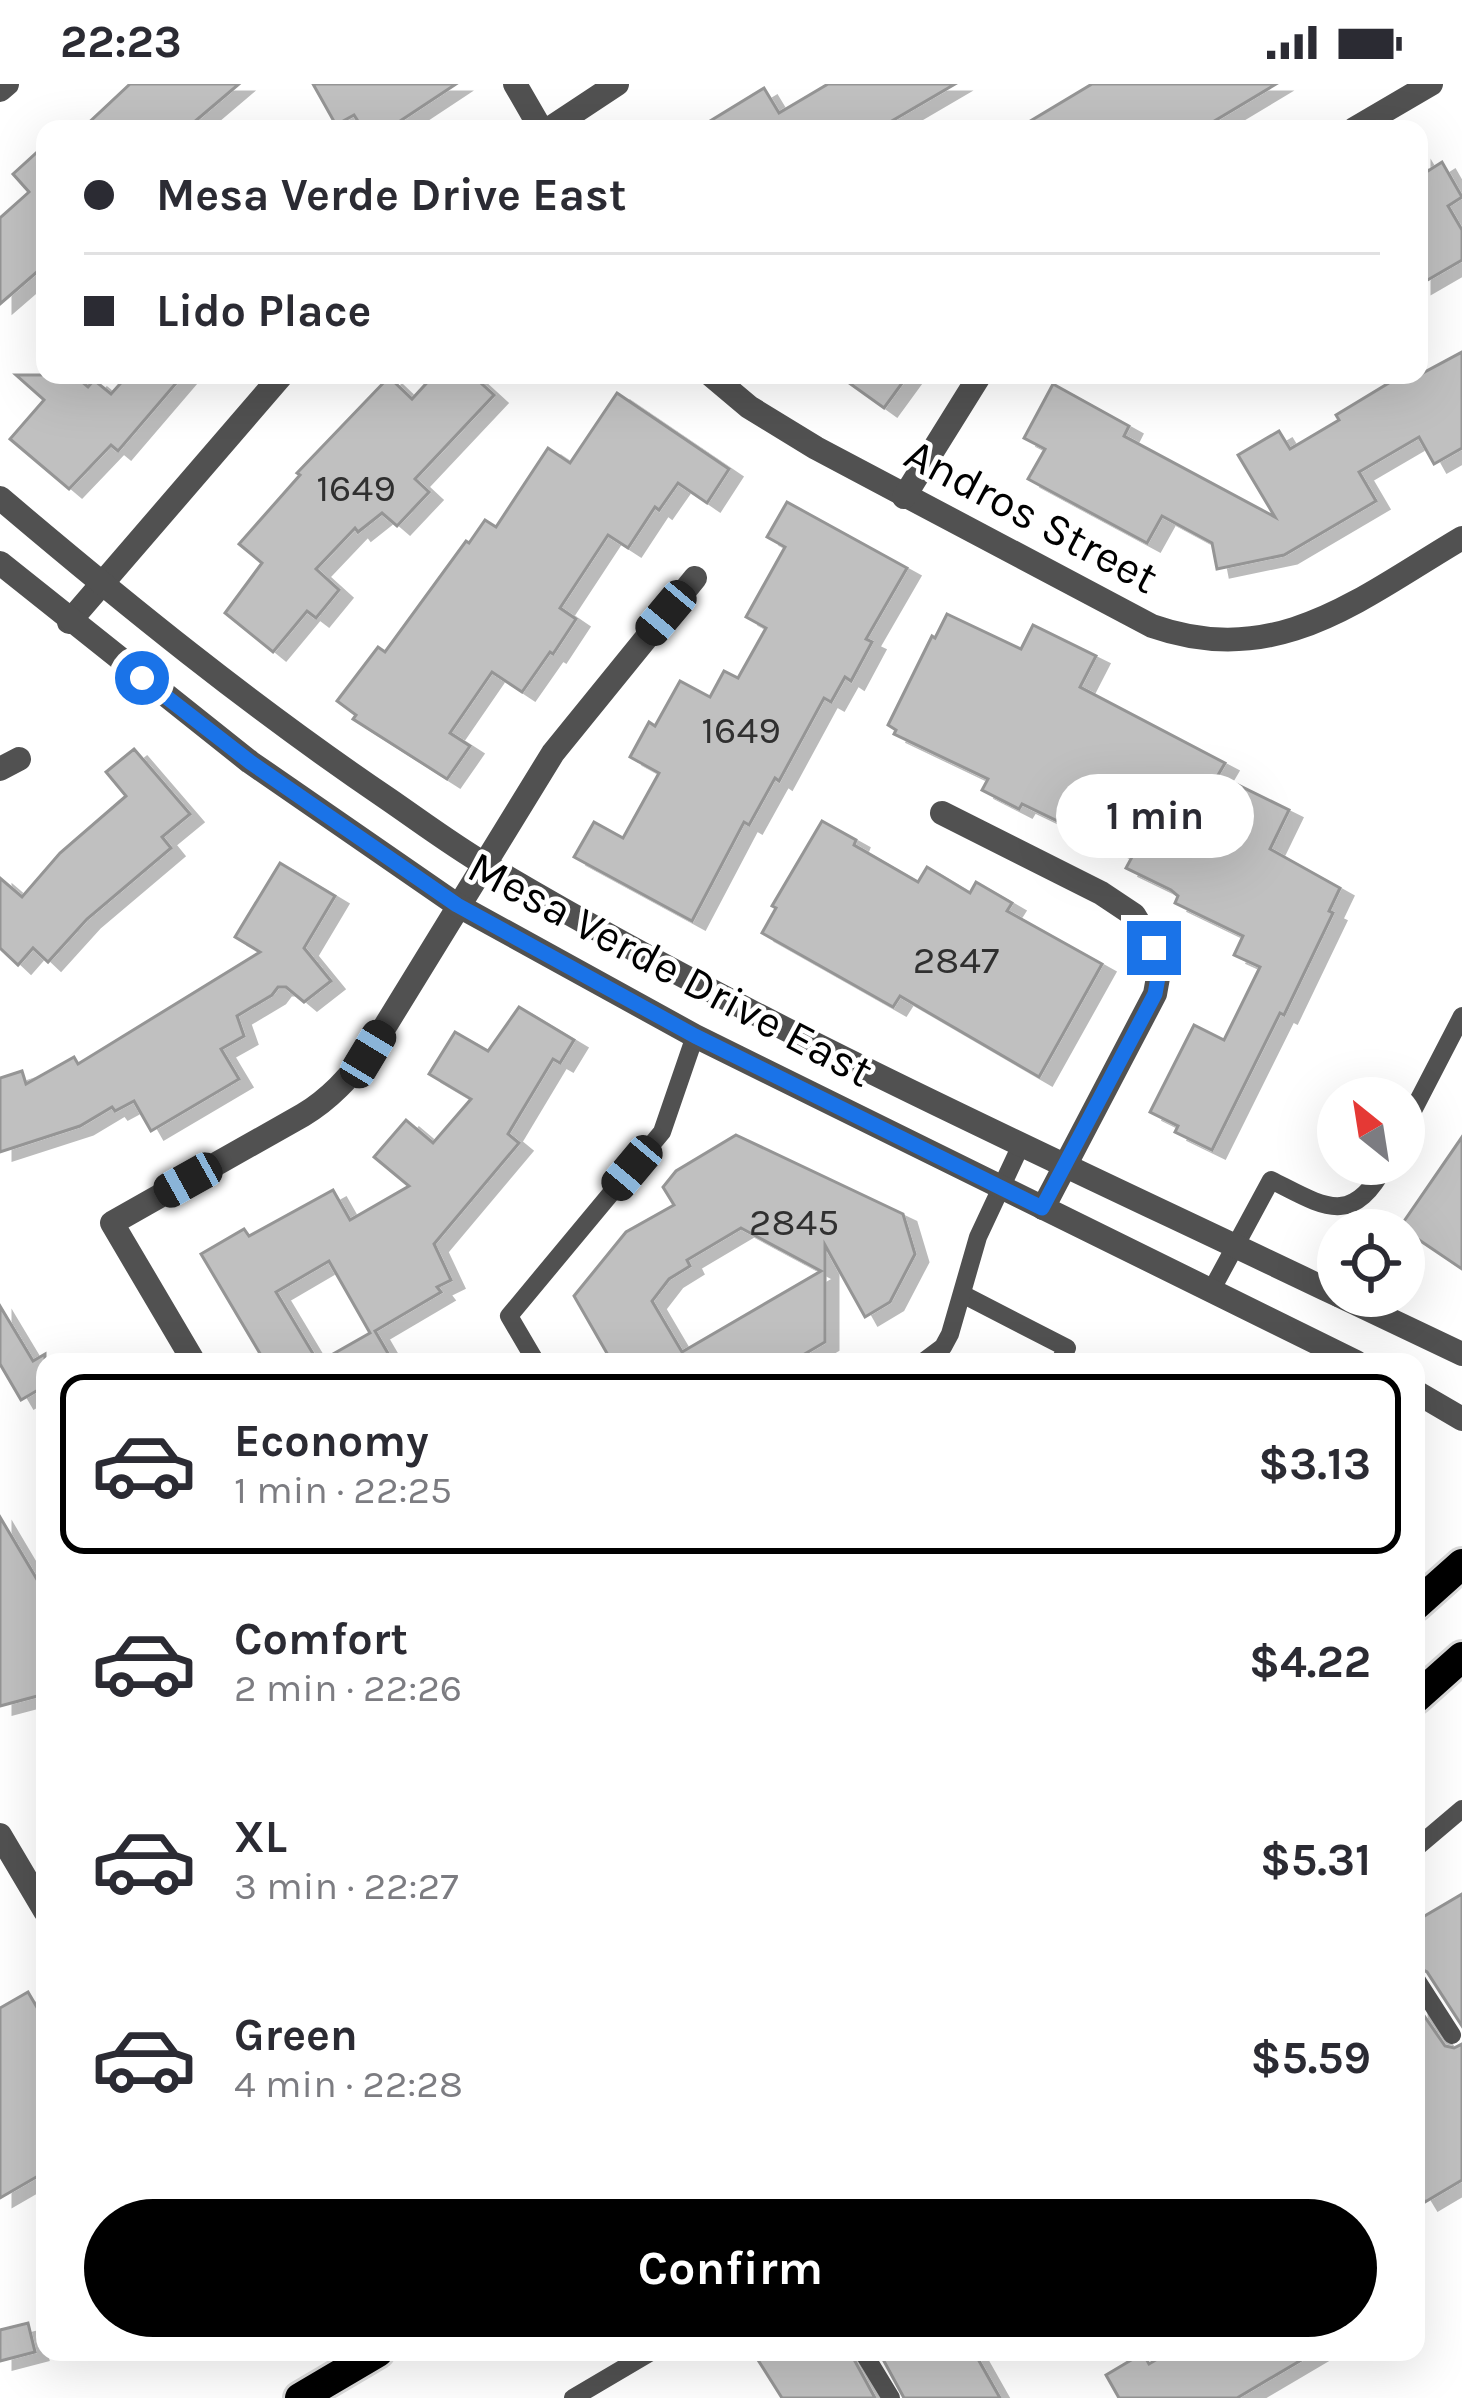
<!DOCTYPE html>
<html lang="en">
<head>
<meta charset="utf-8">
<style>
	:root { --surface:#fff; --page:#f2f2f3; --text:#2b2b33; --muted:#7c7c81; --line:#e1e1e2; --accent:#000 }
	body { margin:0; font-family:Karla,sans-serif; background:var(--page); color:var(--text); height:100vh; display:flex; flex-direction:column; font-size:45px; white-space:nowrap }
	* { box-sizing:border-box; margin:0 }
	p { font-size:39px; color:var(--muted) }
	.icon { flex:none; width:66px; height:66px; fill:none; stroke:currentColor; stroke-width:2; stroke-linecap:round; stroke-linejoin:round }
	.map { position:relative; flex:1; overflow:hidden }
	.panel { position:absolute; left:36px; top:1269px; width:1389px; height:1008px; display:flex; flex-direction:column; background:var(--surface); border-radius:24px; box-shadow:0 12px 48px #0002 }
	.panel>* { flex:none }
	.guide { position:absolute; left:36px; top:36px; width:1392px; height:264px; border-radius:24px; box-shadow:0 12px 48px #0002; display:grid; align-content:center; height:264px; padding:0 48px; background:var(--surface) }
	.needle { width:78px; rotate:330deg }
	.controls { position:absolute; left:1317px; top:993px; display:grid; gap:24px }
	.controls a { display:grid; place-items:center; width:108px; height:108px; border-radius:50%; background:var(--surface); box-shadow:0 12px 48px #0002; font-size:60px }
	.end { position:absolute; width:54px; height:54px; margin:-27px; border:15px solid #1a73e8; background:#fff; box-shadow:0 0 0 6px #fff }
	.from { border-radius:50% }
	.bubble { position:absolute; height:84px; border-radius:42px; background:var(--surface); box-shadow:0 12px 48px #0002; font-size:39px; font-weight:700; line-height:84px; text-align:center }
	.car { position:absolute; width:36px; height:72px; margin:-36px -18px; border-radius:15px; box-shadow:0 0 9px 3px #0007; background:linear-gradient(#222 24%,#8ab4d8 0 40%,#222 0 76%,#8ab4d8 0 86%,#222 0) }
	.guide b { display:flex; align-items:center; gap:42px; height:114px; font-size:45px }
	.guide b+b { border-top:3px solid var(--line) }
	.guide i { width:30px; height:30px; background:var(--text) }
	ul { padding:21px 0 0; list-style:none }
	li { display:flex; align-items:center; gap:36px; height:180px; margin:0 24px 18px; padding:0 24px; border:6px solid transparent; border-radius:24px }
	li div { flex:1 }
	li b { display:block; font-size:45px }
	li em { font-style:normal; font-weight:700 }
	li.on { border-color:var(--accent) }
	li>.icon { width:108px; height:108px; stroke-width:1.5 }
	.cta { display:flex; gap:24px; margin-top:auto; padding:24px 48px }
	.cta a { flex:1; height:138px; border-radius:72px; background:var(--accent); color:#fff; font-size:48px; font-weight:700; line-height:138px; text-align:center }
	.status { display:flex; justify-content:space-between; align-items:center; height:84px; padding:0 60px; background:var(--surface); direction:ltr }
	.status svg { height:33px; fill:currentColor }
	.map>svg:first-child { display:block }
	.building { fill:#c0c0c0; stroke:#959595; stroke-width:3; fill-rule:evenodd; filter:url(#shadow) }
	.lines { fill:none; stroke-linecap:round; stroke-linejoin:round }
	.primary-casing { stroke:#dbdbdb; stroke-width:36 }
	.service { stroke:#515151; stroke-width:18 }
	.minor { stroke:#515151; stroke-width:24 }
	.tertiary { stroke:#515151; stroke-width:24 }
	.primary { stroke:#000; stroke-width:30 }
	.route { stroke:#1a73e8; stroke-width:15 }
	.labels { text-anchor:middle; stroke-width:9; stroke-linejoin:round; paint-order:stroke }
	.number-label { font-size:39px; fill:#303030 }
	.street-label { font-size:45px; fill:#000; stroke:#fff }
</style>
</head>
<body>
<div class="status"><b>22:23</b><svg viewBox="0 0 49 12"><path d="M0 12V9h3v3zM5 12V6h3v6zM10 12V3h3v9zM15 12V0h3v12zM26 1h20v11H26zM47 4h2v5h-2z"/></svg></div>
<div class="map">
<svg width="1462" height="2314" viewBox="0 0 1462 2314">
	<defs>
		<filter id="shadow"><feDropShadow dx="13" dy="8" stdDeviation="0" flood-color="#0004"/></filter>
	</defs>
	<rect width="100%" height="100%" fill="#fff"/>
	<g class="building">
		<path d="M130 0H239L186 45H82Z"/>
		<path d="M313 0H456L388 45H363L354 31 336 41Z"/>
		<path d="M828 0H955L878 45H697L764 4 779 29Z"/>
		<path d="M1092 0H1276L1201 45H1017Z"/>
		<path d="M45 61V181L0 220V134L29 108 13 90Z"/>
		<path d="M1419 72 1428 87 1442 78 1462 113 1448 122 1462 146V176L1419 201Z"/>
		<path d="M1462 268V364L1434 380 1419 353 1359 388 1376 417 1284 471 1217 485 1212 459 1162 432 1147 459 1028 395 1045 365 1024 354 1053 300 1129 342 1124 352 1275 433 1238 371 1279 347 1290 365 1339 336 1336 331 1402 291H1419Z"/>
		<path d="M16 291H74L88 303 94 296 111 310 128 291H183L118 367 111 361 69 405 10 355 44 316Z"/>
		<path d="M434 291H472L494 311 415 395 429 408 397 442 382 429 358 448 355 444 316 485 339 506 316 534 307 527 273 568 225 529 262 479 239 460 300 391 297 389 389 293 412 315Z"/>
		<path d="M838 291H908L884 324Z"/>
		<path d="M617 309 729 385 707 419 678 399 659 426 655 423 628 464 608 451 560 524 576 535 553 570 550 568 522 608 492 588 450 649 470 662 447 695 353 635 356 631 337 617 378 563 385 568 466 457 469 459 485 436 496 443 548 364 570 379Z"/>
		<path d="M787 418 907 484 866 555 872 558 851 597 845 593 831 618 824 614 779 697 775 694 749 741 744 738 692 837 574 773 594 738 623 754 659 689 630 673 649 638 655 642 680 597 710 613 724 587 738 594 766 544 746 533 785 463 767 453Z"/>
		<path d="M947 530 1021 565 1033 541 1096 572 1080 603 1225 679 1218 691 1289 726 1270 765 1340 804 1329 827 1333 829 1284 931 1280 929 1212 1066 1175 1048 1178 1042 1150 1028 1194 941 1224 956 1260 883 1234 871 1243 852 1175 819 1178 812 1171 806 1126 784 1132 773 1022 720 1019 725 982 706 988 695 894 650 896 646 888 641 932 552 935 554Z"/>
		<path d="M134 665 190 730 162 753 171 764 87 835 48 878 33 864 18 881 0 864V794L22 813 60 769 126 712 106 688Z"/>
		<path d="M822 737 856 756 854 761 918 798 927 783 970 809 976 798 1012 819 1007 827 1102 880 1039 993 900 912 893 923 762 849 776 824 772 822Z"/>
		<path d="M280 779 335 812 304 864 331 897 304 918 286 903H278L272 911 237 932 244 952 221 965 239 995 151 1047 134 1017 115 1027 112 1023 80 1042 0 1068V994L22 987 26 1000 74 973 78 980 260 868 235 853Z"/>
		<path d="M519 923 574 956 560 979 553 975 508 1050 519 1059 434 1160 451 1196 437 1203 441 1208 375 1247 393 1278H319L370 1249 329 1177 276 1208 318 1278H265L201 1170 244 1145 249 1152 333 1106 350 1136 409 1102 374 1073 406 1036 433 1059 471 1015 429 990 455 948 488 967Z"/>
		<path d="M736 1051 903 1130 915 1170 890 1218 865 1233 825 1161V1258L791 1278H612L574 1212 626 1148 674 1121 663 1103 676 1087ZM741 1144 821 1187 682 1268 652 1217 669 1195 690 1182 687 1176Z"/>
		<path d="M1462 1053V1185L1400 1143Z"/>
		<path d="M0 1222 33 1277 45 1270V1302L21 1316 0 1280Z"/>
		<path d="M0 1433 45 1509V1610L0 1622Z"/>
		<path d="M1462 1810V1942L1427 1888 1416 1882V1837Z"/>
		<path d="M28 1908 45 1937V2088L0 2114V1924Z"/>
		<path d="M1416 1920 1445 1962 1454 1964 1462 1960V2096L1425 2118 1416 2103Z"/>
		<path d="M28 2239 35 2268 0 2277V2246Z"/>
		<path d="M753 2268H850L875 2314H782Z"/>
		<path d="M879 2268H974L1000 2314H904Z"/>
		<path d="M1169 2268H1315L1237 2314H1119L1106 2291 1143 2269 1149 2280Z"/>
	</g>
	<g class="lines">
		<defs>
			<g id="primary">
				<path d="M1416 1521 1462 1480"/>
				<path d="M1416 1614 1462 1573"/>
				<path d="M300 2314 378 2268"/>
			</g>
		</defs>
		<use href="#primary" class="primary-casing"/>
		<g class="service">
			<path d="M1404 1044 1462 932"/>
			<path d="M1211 1207 1271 1096C1323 1122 1352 1145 1386 1080"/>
			<path d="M964 1211 1067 1264 1059 1278"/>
			<path d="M536 1278 509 1232 662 1048 695 952"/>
			<path d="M923 1278 943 1263 950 1250 978 1153 1021 1061"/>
			<path d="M1416 1764 1462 1725"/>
			<path d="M1416 1895 1452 1951"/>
			<path d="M863 2268 891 2314"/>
			<path d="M573 2314 651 2268"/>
		</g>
		<g class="minor">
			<path d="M515 0 541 45"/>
			<path d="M0 6 7 0"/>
			<path d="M549 45 617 0"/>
			<path d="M1354 45 1431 0"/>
			<path d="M711 291 749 323 816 364 1152 542C1277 586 1359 515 1462 454"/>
			<path d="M904 413 980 291"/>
			<path d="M69 538 282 291"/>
			<path d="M0 685 19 675"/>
			<path d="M942 729 1101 809 1134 831 1154 864 1159 888 1155 910 1043 1124"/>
			<path d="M194 1278 112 1139 303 1031C330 1015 348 994 368 970L553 669 695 494"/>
			<path d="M0 1751 45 1827"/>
		</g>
		<g class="tertiary">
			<path d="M0 414C125 520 252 623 388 715 420 737 452 761 486 781 759 944 1052 1074 1338 1211"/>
			<path d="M0 479 250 678 457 821 695 952 1356 1278"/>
			<path d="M1340 1212 1462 1270"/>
			<path d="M1416 1308 1462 1335"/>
		</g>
		<use href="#primary" class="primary"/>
	</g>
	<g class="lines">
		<path class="route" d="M142 594 250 678 457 821 695 952 1042 1124 1155 910 1159 888 1154 864"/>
	</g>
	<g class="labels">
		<g class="number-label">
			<text x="356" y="417">1649</text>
			<text x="741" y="659">1649</text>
			<text x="956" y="889">2847</text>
			<text x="794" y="1151">2845</text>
		</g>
		<g class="street-label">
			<text transform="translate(1032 431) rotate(28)" y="16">Andros Street</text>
			<text transform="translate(671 884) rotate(28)" y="16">Mesa Verde Drive East</text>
		</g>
	</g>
</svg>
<div class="controls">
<a><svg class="needle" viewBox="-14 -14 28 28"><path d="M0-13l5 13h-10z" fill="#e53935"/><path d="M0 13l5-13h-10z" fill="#7c7c81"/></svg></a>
<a><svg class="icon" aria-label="locate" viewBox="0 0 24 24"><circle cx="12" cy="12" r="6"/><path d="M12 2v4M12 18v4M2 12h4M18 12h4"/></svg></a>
</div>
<i class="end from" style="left:142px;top:594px"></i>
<i class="end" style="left:1154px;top:864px"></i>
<div class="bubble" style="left:1056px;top:690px;width:198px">1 min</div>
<i class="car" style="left:666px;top:529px;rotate:220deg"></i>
<i class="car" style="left:368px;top:970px;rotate:31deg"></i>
<i class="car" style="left:632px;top:1084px;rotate:220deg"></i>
<i class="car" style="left:188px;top:1096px;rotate:241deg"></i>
<div class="guide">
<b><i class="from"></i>Mesa Verde Drive East</b>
<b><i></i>Lido Place</b>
</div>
<section class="panel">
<ul>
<li class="on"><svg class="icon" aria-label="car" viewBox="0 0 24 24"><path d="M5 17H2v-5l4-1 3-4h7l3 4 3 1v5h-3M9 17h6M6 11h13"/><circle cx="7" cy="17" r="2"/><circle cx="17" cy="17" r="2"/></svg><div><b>Economy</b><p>1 min · 22:25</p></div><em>$3.13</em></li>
<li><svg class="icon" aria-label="car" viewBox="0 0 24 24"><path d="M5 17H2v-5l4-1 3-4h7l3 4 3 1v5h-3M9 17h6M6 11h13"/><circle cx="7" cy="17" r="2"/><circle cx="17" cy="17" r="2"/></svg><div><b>Comfort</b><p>2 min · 22:26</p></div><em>$4.22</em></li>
<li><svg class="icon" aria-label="car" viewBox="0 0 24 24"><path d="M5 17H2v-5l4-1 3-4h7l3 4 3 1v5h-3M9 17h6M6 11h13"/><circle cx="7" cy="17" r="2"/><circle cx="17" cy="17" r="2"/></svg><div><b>XL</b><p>3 min · 22:27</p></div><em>$5.31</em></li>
<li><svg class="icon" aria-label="car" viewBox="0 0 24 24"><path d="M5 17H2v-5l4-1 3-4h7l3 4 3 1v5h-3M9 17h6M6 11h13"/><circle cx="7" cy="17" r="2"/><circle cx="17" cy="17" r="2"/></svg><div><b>Green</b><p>4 min · 22:28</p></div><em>$5.59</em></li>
</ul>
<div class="cta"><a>Confirm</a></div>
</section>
</div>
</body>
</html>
